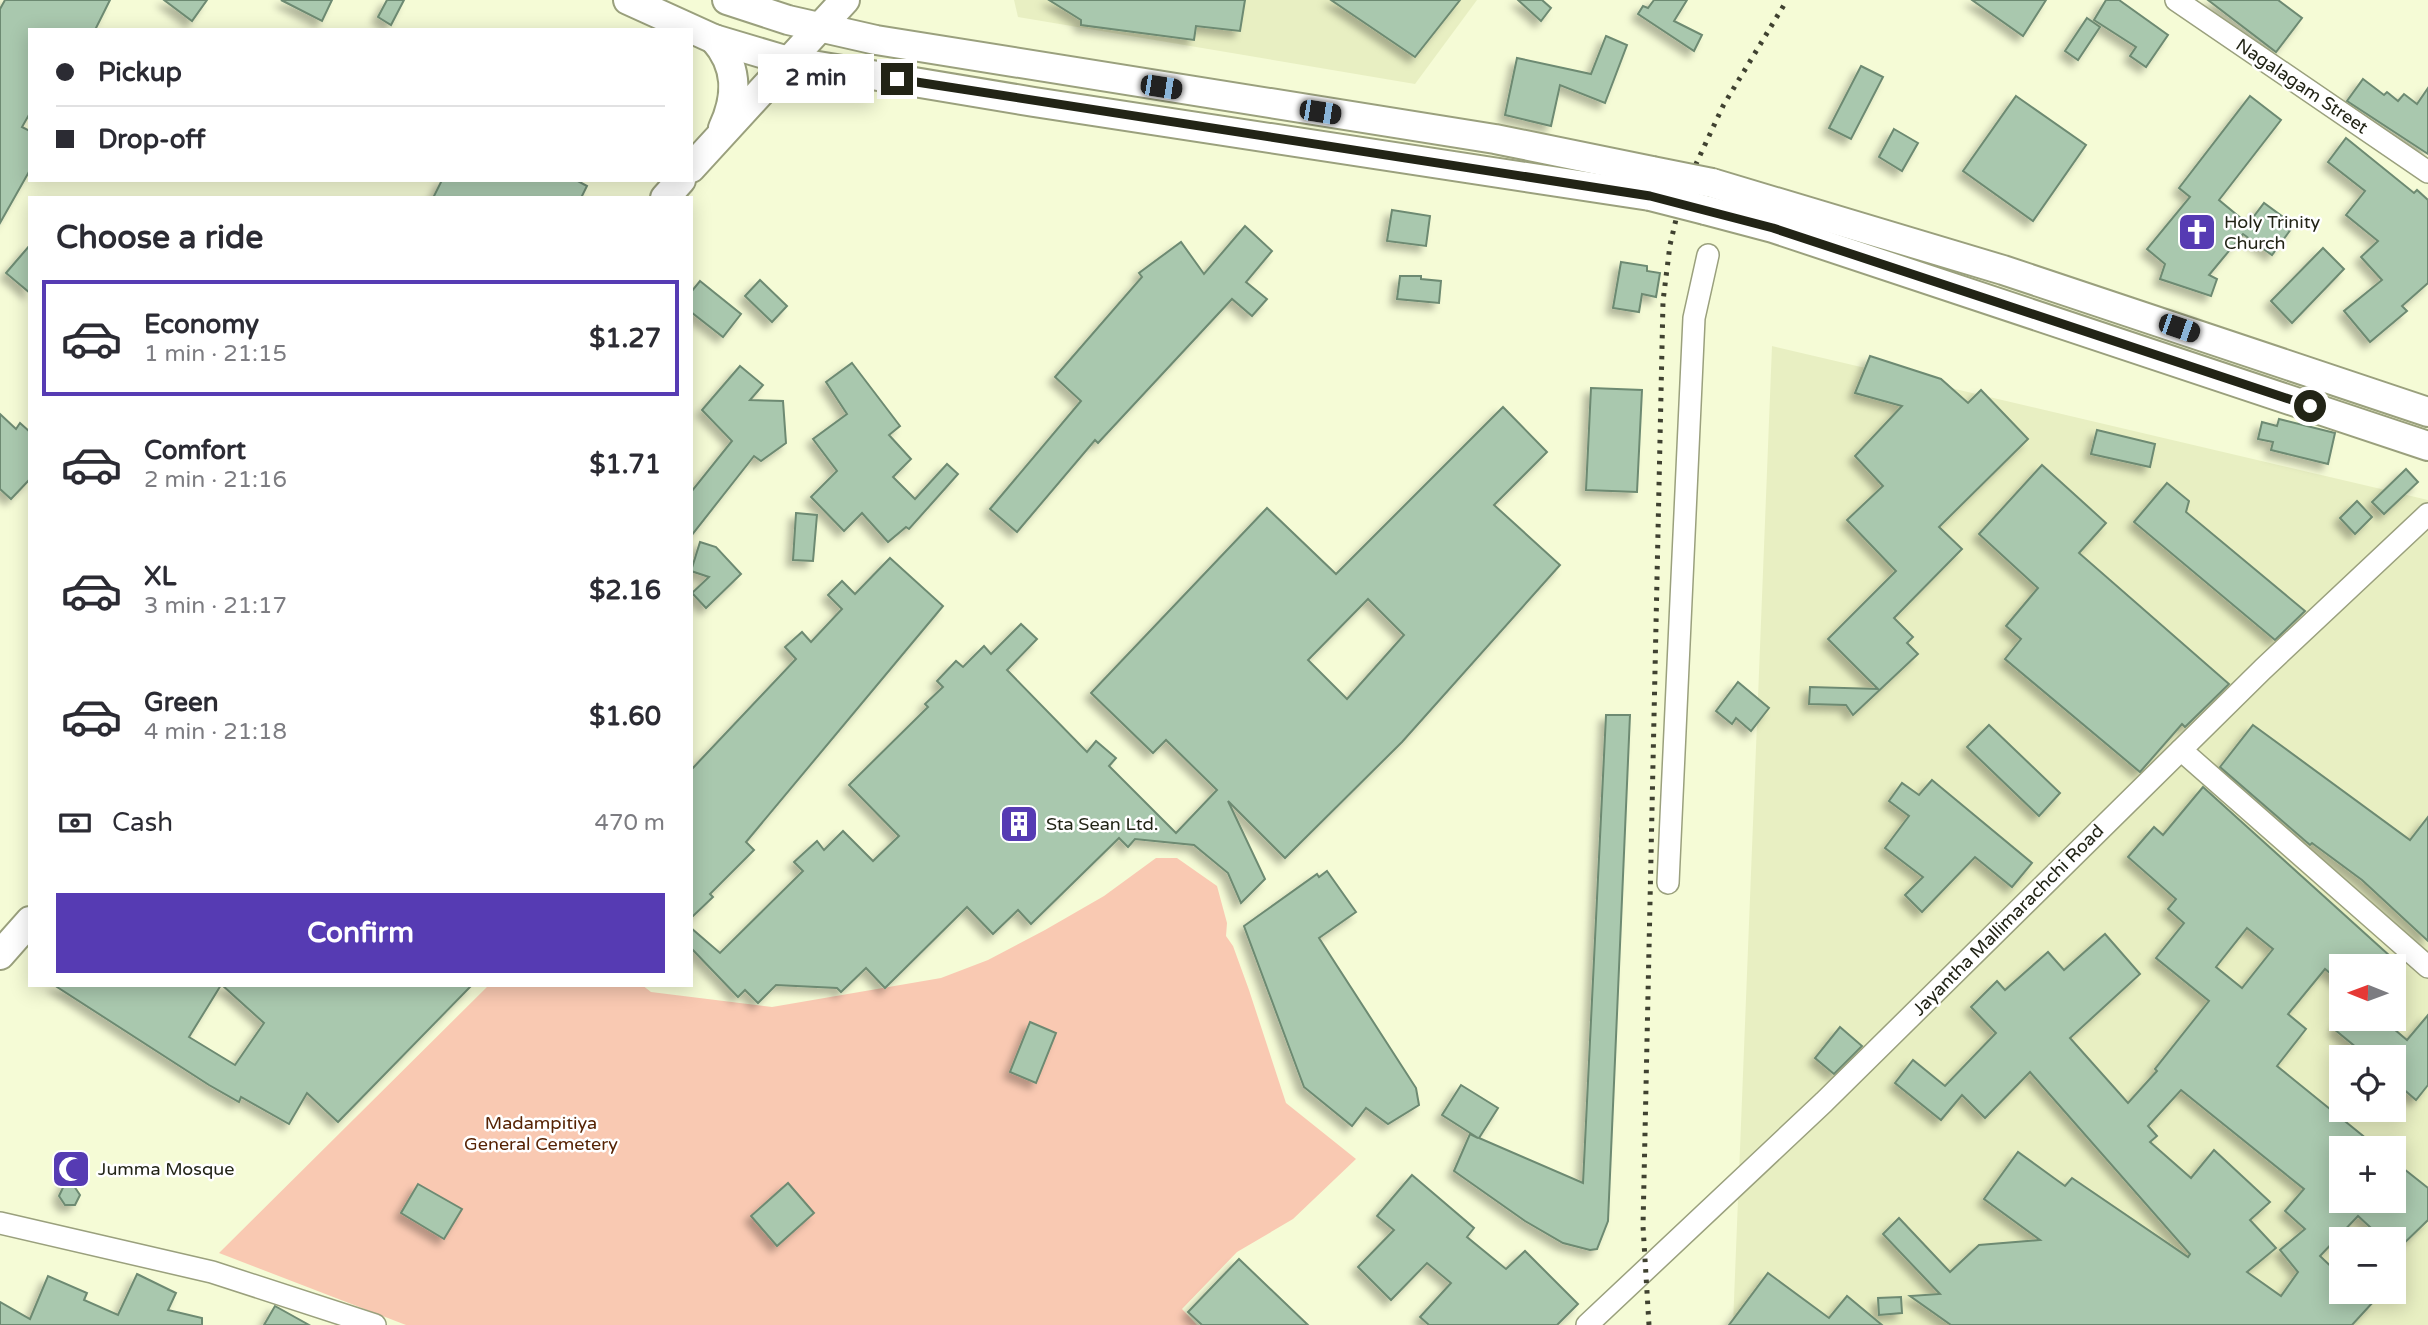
<!DOCTYPE html>
<html lang="en">
<head>
<meta charset="utf-8">
<style>
	:root { --surface:#fff; --page:#f2f2f3; --text:#2b2b33; --muted:#7c7c81; --line:#e1e1e2; --accent:#563bb3 }
	body { margin:0; font-family:"Varela Round",sans-serif; background:var(--page); color:var(--text); height:100vh; display:flex; flex-direction:column; font-size:26px; white-space:nowrap }
	* { box-sizing:border-box; margin:0 }
	p { font-size:23px; color:var(--muted) }
	.icon { flex:none; width:38px; height:38px; fill:none; stroke:currentColor; stroke-width:2; stroke-linecap:round; stroke-linejoin:round }
	.map { position:relative; flex:1; overflow:hidden }
	.side { position:absolute; left:28px; top:196px; width:665px; height:791px; display:flex; flex-direction:column; background:var(--surface); border-radius:0px; box-shadow:0 4px 18px #0003 }
	.side>* { flex:none }
	.top-card { position:absolute; left:28px; top:28px; width:665px; height:154px; border-radius:0px; box-shadow:0 4px 18px #0003; display:grid; align-content:center; height:154px; padding:0 28px; background:var(--surface) }
	.needle { width:46px; rotate:271deg }
	.fabs { position:absolute; left:2329px; top:954px; display:grid; gap:14px }
	.fabs a { display:grid; place-items:center; width:77px; height:77px; border-radius:0px; background:var(--surface); box-shadow:0 4px 18px #0003; font-size:35px }
	.end { position:absolute; width:32px; height:32px; margin:-16px; border:9px solid #222416; background:#fff; box-shadow:0 0 0 4px #fff }
	.from { border-radius:50% }
	.bubble { position:absolute; height:49px; border-radius:0px; background:var(--surface); box-shadow:0 4px 18px #0003; font-size:23px; font-weight:700; line-height:49px; text-align:center }
	.car { position:absolute; width:21px; height:42px; margin:-21px -10px; border-radius:9px; box-shadow:0 0 5px 2px #0007; background:linear-gradient(#222 24%,#8ab4d8 0 40%,#222 0 76%,#8ab4d8 0 86%,#222 0) }
	.top-card b { display:flex; align-items:center; gap:24px; height:66px; font-size:26px }
	.top-card b+b { border-top:2px solid var(--line) }
	.top-card i { width:18px; height:18px; background:var(--text) }
	ul { padding:0; list-style:none }
	li { display:flex; align-items:center; gap:21px; height:116px; margin:0 14px 10px; padding:0 14px; border:4px solid transparent; border-radius:0px }
	li div { flex:1 }
	li b { display:block; font-size:26px }
	li em { font-style:normal; font-weight:700 }
	li.selected { border-color:var(--accent) }
	li>.icon { width:63px; height:63px; stroke-width:1.5 }
	h2 { padding:0 28px; font-size:32px; line-height:84px }
	.pay { display:flex; align-items:center; gap:18px; height:77px; padding:0 28px; font-size:26px }
	.pay p { margin-inline-start:auto }
	.action { display:flex; gap:14px; margin-top:auto; padding:14px 28px }
	.action a { flex:1; height:80px; border-radius:0px; background:var(--accent); color:#fff; font-size:28px; font-weight:700; line-height:80px; text-align:center }
	.map>svg:first-child { display:block }
	.built { fill:#e8efc2; fill-rule:evenodd }
	.green { fill:#f9c9b2 }
	.building { fill:#a9c8ae; stroke:#6d8a72; stroke-width:2; fill-rule:evenodd; filter:url(#shadow) }
	.lines { fill:none; stroke-linecap:round; stroke-linejoin:round }
	.minor-casing { stroke:#9aa07d; stroke-width:24 }
	.major-casing { stroke:#9aa07d; stroke-width:32 }
	.minor { stroke:#fff; stroke-width:21 }
	.major { stroke:#fff; stroke-width:28 }
	.rail { stroke:#3f4130; stroke-width:5; stroke-dasharray:3.5 7; stroke-linecap:butt }
	.major-bridge-casing { stroke:#9aa07d; stroke-width:32; stroke-linecap:butt }
	.major-bridge { stroke:#fff; stroke-width:28 }
	.route { stroke:#222416; stroke-width:9 }
	.labels { text-anchor:middle; stroke-width:5; stroke-linejoin:round; paint-order:stroke }
	.street-label { font-size:18px; fill:#222416; stroke:#fff }
	.poi-label { font-size:18px; fill:#222416; stroke:#fff; text-anchor:start }
	.park-label { font-size:18px; fill:#562304; stroke:#fff }
</style>
</head>
<body>
<div class="map">
<svg width="2428" height="1325" viewBox="0 0 2428 1325">
	<defs>
		<filter id="shadow"><feDropShadow dx="-6" dy="6" stdDeviation="3.5" flood-color="#0004"/></filter>
	</defs>
	<rect width="100%" height="100%" fill="#f5fbd6"/>
	<g class="built">
		<path d="M1014 0H1477L1415 84 1018 17Z"/>
		<path d="M1772 346 2428 500V1325H1733ZM2342 966H2394V1018H2342ZM2342 1057H2394V1110H2342ZM2342 1148H2394V1200H2342ZM2342 1239H2394V1292H2342Z"/>
	</g>
	<path class="green" d="M1156 858H1177L1217 886 1227 923 1226 936 1233 946 1249 990 1286 1103 1356 1159 1293 1219 1237 1252 1182 1309 1197 1325H406L219 1253 489 985H642L651 992 772 1007 941 978 988 960 1045 930 1104 896Z"/>
	<g class="building">
		<path d="M5 0H110L95 30H30V113L22 127 30 131V170L0 223V9Z"/>
		<path d="M164 0H207L192 21Z"/>
		<path d="M281 0H332L322 21Z"/>
		<path d="M387 0H404L391 25 378 17Z"/>
		<path d="M1049 0H1245L1240 31 1196 26 1194 40 1081 25V20Z"/>
		<path d="M1331 0H1460L1415 57Z"/>
		<path d="M1518 0H1542L1551 8 1541 21Z"/>
		<path d="M1654 0H1687L1674 21 1702 35 1694 51 1638 14 1643 6 1648 8Z"/>
		<path d="M1972 0H2046L2023 36Z"/>
		<path d="M2106 0H2119L2168 35 2146 67 2130 56 2136 47 2094 20Z"/>
		<path d="M2208 0H2278L2302 18 2276 52Z"/>
		<path d="M2087 18 2100 27 2078 60 2065 51Z"/>
		<path d="M1606 36 1627 45 1605 103 1560 85 1551 126 1505 115 1517 58 1591 74Z"/>
		<path d="M1861 66 1883 77 1851 139 1829 128Z"/>
		<path d="M2363 79 2384 95 2387 92 2398 101 2404 94 2417 104 2428 88V154L2347 101Z"/>
		<path d="M2016 96 2086 145 2033 221 1963 171Z"/>
		<path d="M2250 96 2281 120 2219 200 2248 224 2264 203 2294 225 2272 255 2243 234 2209 275 2217 279 2211 296 2160 279 2165 264 2147 249 2190 197 2179 188Z"/>
		<path d="M1894 129 1918 143 1902 171 1879 157Z"/>
		<path d="M2346 138 2414 193 2417 190 2428 200V283L2402 306 2407 311 2370 342 2344 311 2382 280 2361 257 2378 241 2346 215 2365 191 2328 162Z"/>
		<path d="M442 180H576L587 186 581 198H433Z"/>
		<path d="M1392 210 1430 216 1426 246 1387 241Z"/>
		<path d="M1245 226 1272 251 1246 282 1267 299 1252 316 1232 299 1098 443 1095 440 1017 532 990 509 1081 401 1055 377 1142 277 1139 273 1181 242 1204 274Z"/>
		<path d="M30 245V293L6 273Z"/>
		<path d="M2323 248 2344 269 2292 323 2271 301Z"/>
		<path d="M1621 262 1647 266V271L1660 273 1656 297 1642 294 1639 312 1613 308Z"/>
		<path d="M1400 276H1421V279L1441 281 1439 303 1397 299Z"/>
		<path d="M760 280 787 306 772 322 745 296Z"/>
		<path d="M700 281 741 314 723 337 691 312V292Z"/>
		<path d="M1870 356 1941 379 1968 403 1981 390 2028 439 1939 527 1962 549 1894 618 1913 637 1907 643 1918 654 1853 715 1846 705 1809 704 1810 687 1878 689 1828 639 1896 571 1847 520 1883 486 1855 456 1902 406 1855 393Z"/>
		<path d="M852 363 900 426 889 435 911 459 893 477 915 499 947 464 958 474 909 529 906 527 888 542 862 513 844 531 811 497 837 471 813 439 847 414 826 382Z"/>
		<path d="M740 366 763 385 750 400 783 401 786 443 761 461 754 456 691 536V492L732 441 702 410Z"/>
		<path d="M1591 388 1642 390 1637 492 1586 490Z"/>
		<path d="M1503 407 1547 452 1494 505 1560 565 1402 742 1285 858 1228 801 1265 879 1241 903 1228 873 1194 845 1135 839 1128 847 1119 838 1031 924 1018 910 993 934 967 907 885 988 866 968 841 992 837 988 776 985 758 1003 745 990 738 997 691 948V928L720 953 803 871 794 862 817 841 824 850 843 831 873 861 899 836 849 785 928 707 925 704 943 687 937 681 956 661 963 667 984 646 991 654 1021 624 1037 639 1007 670 1087 752 1096 741 1116 758 1109 766 1176 833 1217 790 1166 740 1153 753 1091 693 1267 508 1336 574ZM1368 599 1404 635 1347 699 1308 660Z"/>
		<path d="M0 414 16 429 20 423 30 432V479L11 499 0 489Z"/>
		<path d="M2279 419 2335 433 2328 464 2271 450 2273 442 2258 439 2262 422 2277 426Z"/>
		<path d="M2097 430 2155 444 2150 467 2091 454Z"/>
		<path d="M2042 465 2106 523 2079 553 2229 684 2185 727 2182 724 2140 772 2005 659 2021 639 2006 626 2038 588 1979 534Z"/>
		<path d="M2406 469 2418 482 2384 514 2372 502Z"/>
		<path d="M2167 483 2189 501 2186 512 2305 611 2275 640 2134 522Z"/>
		<path d="M2357 501 2372 517 2355 534 2340 518Z"/>
		<path d="M796 513 817 515 813 561 793 560Z"/>
		<path d="M700 542 716 547 741 574 706 608 692 593 709 577 691 571Z"/>
		<path d="M890 558 943 606 746 842 754 850 710 894 713 897 691 918V770L796 659 785 647 802 632 811 642 842 609 828 595 842 581 855 594Z"/>
		<path d="M1738 682 1769 708 1751 731 1736 718 1732 724 1716 711Z"/>
		<path d="M1606 715H1630L1608 1221 1597 1249 1590 1250 1563 1243 1525 1221 1454 1171 1470 1134 1478 1138 1442 1115 1461 1085 1498 1108 1479 1138 1583 1183Z"/>
		<path d="M1989 725 2060 793 2039 816 1967 747Z"/>
		<path d="M2253 725 2410 840 2428 817V941L2362 880 2312 843 2310 845 2220 767Z"/>
		<path d="M1932 780 2032 863 2012 887 1975 857 1922 912 1905 895 1923 877 1885 848 1909 816 1889 801 1902 783 1919 795Z"/>
		<path d="M2203 787 2401 966H2342V983L2325 969 2288 1014 2306 1029 2277 1066 2378 1148H2342V1200H2394V1161L2428 1188V1220L2394 1253V1239H2383L2358 1216 2320 1256 2342 1277V1292H2364L2374 1301 2352 1325H1951L1910 1296 1940 1294 1883 1234 1899 1218 1950 1272 1979 1245 2040 1240 1984 1199 2018 1152 2065 1186 2072 1178 2188 1257 2190 1254 2030 1072 1985 1118 1962 1095 1941 1120 1895 1083 1913 1060 1945 1086 1996 1033 1971 1007 1997 981 2005 990 2048 952 2064 970 2105 934 2140 974 2070 1038 2128 1103 2157 1071 2155 1069 2209 1001 2156 958 2184 923 2168 909 2176 899 2128 857 2154 827 2163 835ZM2247 928 2273 949 2242 988 2216 967ZM2181 1090 2304 1189 2285 1211 2305 1229 2280 1250 2298 1272 2281 1296 2247 1272 2276 1248 2250 1220 2270 1202 2214 1150 2191 1178 2150 1142 2157 1136 2148 1126Z"/>
		<path d="M1327 871 1356 912 1319 938 1416 1088 1419 1105 1388 1124 1366 1108 1352 1126 1304 1087 1244 926 1317 874 1319 877Z"/>
		<path d="M54 985H221L189 1037 235 1065 264 1023 222 985H472L338 1122 307 1093 289 1124 241 1097 239 1102 209 1085Z"/>
		<path d="M2428 1015V1085L2416 1100 2394 1081V1057H2368L2334 1029 2342 1018H2381L2407 1040Z"/>
		<path d="M1030 1022 1056 1033 1036 1083 1010 1072Z"/>
		<path d="M1840 1027 1862 1046 1834 1074 1815 1058Z"/>
		<path d="M1412 1175 1474 1228 1467 1237 1506 1269 1525 1251 1578 1304 1557 1325H1429L1420 1317 1451 1283 1427 1263 1391 1300 1358 1267 1394 1230 1377 1216Z"/>
		<path d="M68 1177 80 1195 75 1205H65L59 1196Z"/>
		<path d="M788 1183 814 1213 777 1246 751 1216Z"/>
		<path d="M418 1184 462 1209 444 1239 401 1213Z"/>
		<path d="M1239 1259 1308 1325H1202L1188 1312Z"/>
		<path d="M1768 1273 1829 1318 1847 1296 1882 1325H1729Z"/>
		<path d="M137 1274 176 1293 168 1310 202 1318V1325H0V1302L30 1319 48 1276 87 1293 84 1300 118 1315Z"/>
		<path d="M1901 1297 1902 1313 1879 1315 1878 1298Z"/>
		<path d="M275 1306 309 1325H264Z"/>
	</g>
	<g class="lines">
		<defs>
			<g id="minor">
				<path d="M2176 0 2428 172"/>
				<path d="M2181 750 2428 967"/>
				<path d="M1668 883 1694 318 1708 255"/>
				<path d="M0 1223 212 1272 375 1325"/>
				<path d="M1587 1325 1824 1102 2263 669 2428 514"/>
			</g>
			<g id="major">
				<path d="M628 0 714 39 788 61 1034 102 1650 196"/>
				<path d="M727 0 788 20 876 40 1495 139 1652 171"/>
				<path d="M714 39C738 66 738 96 723 128"/>
				<path d="M691 168 845 0"/>
				<path d="M1712 183 2003 270 2428 412"/>
				<path d="M665 198 681 180"/>
				<path d="M1705 210 1773 228 2428 446"/>
				<path d="M0 955 30 921"/>
			</g>
		</defs>
		<use href="#minor" class="minor-casing"/>
		<use href="#major" class="major-casing"/>
		<use href="#minor" class="minor"/>
		<use href="#major" class="major"/>
		<path class="rail" d="M1649 1325 1643 1226 1663 301 1670 245 1682 194 1723 106 1787 0"/>
		<defs>
			<g id="major-bridge">
				<path d="M1652 171 1712 183"/>
				<path d="M1650 196 1705 210"/>
			</g>
		</defs>
		<use href="#major-bridge" class="major-bridge-casing"/>
		<use href="#major-bridge" class="major-bridge"/>
	</g>
	<g class="lines">
		<path class="route" d="M897 79 1650 196 1773 228 2310 406"/>
	</g>
	<defs>
		<symbol id="church-square" viewBox="-11 -11 22 22"><rect x="-9" y="-9" width="18" height="18" rx="4" fill="#563bb3" stroke="#fff"/><path d="M-1.2-6h2.4v3.5h3.3v2.4h-3.3V6h-2.4V-.1h-3.3v-2.4h3.3Z" fill="#fff"/></symbol>
		<symbol id="building-square" viewBox="-11 -11 22 22"><rect x="-9" y="-9" width="18" height="18" rx="4" fill="#563bb3" stroke="#fff"/><path d="M-4-6H4V6H1V3H-1V6H-4ZM-2.5-4.3h1.7v1.8h-1.7ZM.8-4.3h1.7v1.8H.8ZM-2.5-1h1.7V.8h-1.7ZM.8-1h1.7V.8H.8Z" fill="#fff"/></symbol>
		<symbol id="mosque-square" viewBox="-11 -11 22 22"><rect x="-9" y="-9" width="18" height="18" rx="4" fill="#563bb3" stroke="#fff"/><path d="M3.5-4.9A6 6 0 1 0 3.5 4.9A5 5 0 1 1 3.5-4.9Z" fill="#fff"/></symbol>
	</defs>
	<g fill-rule="evenodd">
		<use href="#church-square" x="2175" y="210" width="44" height="44"/>
		<use href="#building-square" x="997" y="802" width="44" height="44"/>
		<use href="#mosque-square" x="49" y="1147" width="44" height="44"/>
	</g>
	<g class="labels">
		<g class="street-label">
			<text transform="translate(2302 86) rotate(34)" y="6">Nagalagam Street</text>
			<text transform="translate(2008 920) rotate(-45)" y="6">Jayantha Mallimarachchi Road</text>
		</g>
		<g class="poi-label">
			<text x="2224" y="228">Holy Trinity<tspan x="2224" dy="21">Church</tspan></text>
			<text x="1046" y="830">Sta Sean Ltd.</text>
			<text x="98" y="1175">Jumma Mosque</text>
		</g>
		<g class="park-label">
			<text x="541" y="1129">Madampitiya<tspan x="541" dy="21">General Cemetery</tspan></text>
		</g>
	</g>
</svg>
<div class="fabs">
<a><svg class="needle" viewBox="-14 -14 28 28"><path d="M0-13l5 13h-10z" fill="#e53935"/><path d="M0 13l5-13h-10z" fill="#7c7c81"/></svg></a>
<a><svg class="icon" aria-label="locate" viewBox="0 0 24 24"><circle cx="12" cy="12" r="6"/><path d="M12 2v4M12 18v4M2 12h4M18 12h4"/></svg></a>
<a>+</a>
<a>−</a>
</div>
<i class="end from" style="left:2310px;top:406px"></i>
<i class="end" style="left:897px;top:79px"></i>
<div class="bubble" style="left:758px;top:54px;width:116px">2 min</div>
<i class="car" style="left:1161px;top:87px;rotate:99deg"></i>
<i class="car" style="left:1320px;top:112px;rotate:99deg"></i>
<i class="car" style="left:2179px;top:328px;rotate:109deg"></i>
<div class="top-card">
<b><i class="from"></i>Pickup</b>
<b><i></i>Drop-off</b>
</div>
<section class="side">
<h2>Choose a ride</h2>
<ul>
<li class="selected"><svg class="icon" aria-label="car" viewBox="0 0 24 24"><path d="M5 17H2v-5l4-1 3-4h7l3 4 3 1v5h-3M9 17h6M6 11h13"/><circle cx="7" cy="17" r="2"/><circle cx="17" cy="17" r="2"/></svg><div><b>Economy</b><p>1 min · 21:15</p></div><em>$1.27</em></li>
<li><svg class="icon" aria-label="car" viewBox="0 0 24 24"><path d="M5 17H2v-5l4-1 3-4h7l3 4 3 1v5h-3M9 17h6M6 11h13"/><circle cx="7" cy="17" r="2"/><circle cx="17" cy="17" r="2"/></svg><div><b>Comfort</b><p>2 min · 21:16</p></div><em>$1.71</em></li>
<li><svg class="icon" aria-label="car" viewBox="0 0 24 24"><path d="M5 17H2v-5l4-1 3-4h7l3 4 3 1v5h-3M9 17h6M6 11h13"/><circle cx="7" cy="17" r="2"/><circle cx="17" cy="17" r="2"/></svg><div><b>XL</b><p>3 min · 21:17</p></div><em>$2.16</em></li>
<li><svg class="icon" aria-label="car" viewBox="0 0 24 24"><path d="M5 17H2v-5l4-1 3-4h7l3 4 3 1v5h-3M9 17h6M6 11h13"/><circle cx="7" cy="17" r="2"/><circle cx="17" cy="17" r="2"/></svg><div><b>Green</b><p>4 min · 21:18</p></div><em>$1.60</em></li>
</ul>
<div class="pay"><svg class="icon" aria-label="cash" viewBox="0 0 24 24"><path d="M3 7h18v10H3z"/><circle cx="12" cy="12" r="2"/></svg>Cash<p>470 m</p></div>
<div class="action"><a>Confirm</a></div>
</section>
</div>
</body>
</html>
